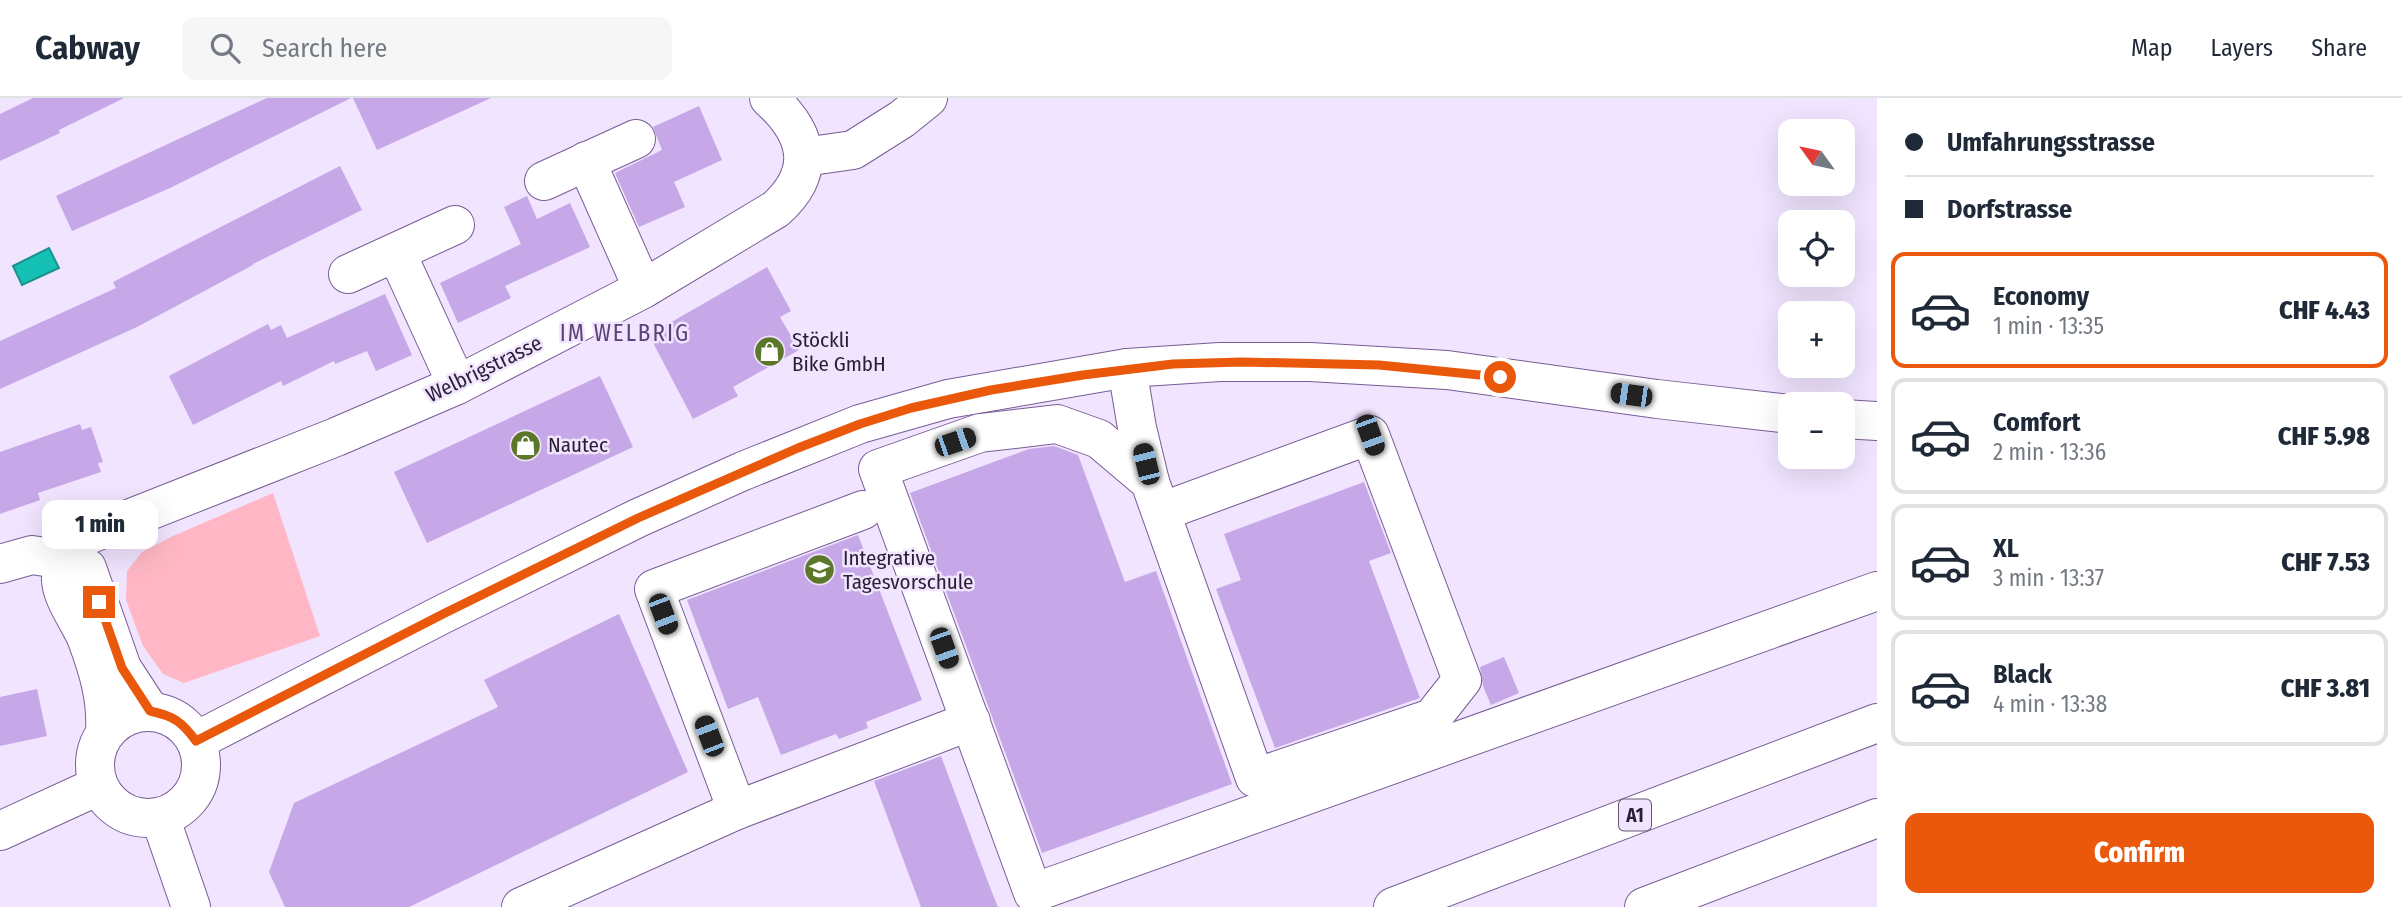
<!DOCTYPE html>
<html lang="en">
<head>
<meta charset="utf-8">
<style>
	:root { --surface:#fff; --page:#f6f6f7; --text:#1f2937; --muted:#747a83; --line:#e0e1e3; --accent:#ea580c }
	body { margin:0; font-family:"Fira Sans Condensed",sans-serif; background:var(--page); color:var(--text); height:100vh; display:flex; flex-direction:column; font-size:26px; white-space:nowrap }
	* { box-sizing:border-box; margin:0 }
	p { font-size:23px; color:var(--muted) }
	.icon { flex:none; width:38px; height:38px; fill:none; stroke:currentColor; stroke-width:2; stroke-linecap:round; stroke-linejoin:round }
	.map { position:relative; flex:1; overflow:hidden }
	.sheet { display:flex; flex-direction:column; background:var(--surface); width:525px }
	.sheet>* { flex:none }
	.top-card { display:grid; align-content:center; height:154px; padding:0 28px; background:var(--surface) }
	.needle { width:46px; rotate:303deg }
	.buttons { position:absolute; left:1778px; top:21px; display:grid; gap:14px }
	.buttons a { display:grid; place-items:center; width:77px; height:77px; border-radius:14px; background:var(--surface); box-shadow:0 7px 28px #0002; font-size:35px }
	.end { position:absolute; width:32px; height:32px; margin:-16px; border:9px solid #ea580c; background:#fff; box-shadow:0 0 0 4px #fff }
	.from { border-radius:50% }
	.bubble { position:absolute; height:49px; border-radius:14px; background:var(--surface); box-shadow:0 7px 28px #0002; font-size:23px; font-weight:800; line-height:49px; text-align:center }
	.car { position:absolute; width:21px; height:42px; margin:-21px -10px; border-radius:9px; box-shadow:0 0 5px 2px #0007; background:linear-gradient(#222 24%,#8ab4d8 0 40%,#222 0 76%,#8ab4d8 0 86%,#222 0) }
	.top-card b { display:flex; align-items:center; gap:24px; height:66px; font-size:26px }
	.top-card b+b { border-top:2px solid var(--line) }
	.top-card i { width:18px; height:18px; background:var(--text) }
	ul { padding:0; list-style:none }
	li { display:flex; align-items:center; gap:21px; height:116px; margin:0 14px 10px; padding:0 14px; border:4px solid var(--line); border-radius:14px }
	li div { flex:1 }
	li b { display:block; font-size:26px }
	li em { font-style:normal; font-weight:800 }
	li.current { border-color:var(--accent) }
	li>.icon { width:63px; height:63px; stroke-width:1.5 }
	.primary-button { display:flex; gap:14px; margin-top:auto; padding:14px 28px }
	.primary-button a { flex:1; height:80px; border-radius:14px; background:var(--accent); color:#fff; font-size:28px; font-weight:800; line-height:80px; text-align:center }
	header { display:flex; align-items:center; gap:42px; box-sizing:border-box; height:98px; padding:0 35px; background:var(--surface); border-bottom:2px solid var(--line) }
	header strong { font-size:33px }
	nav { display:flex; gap:38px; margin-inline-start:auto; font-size:24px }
	.search { width:490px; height:63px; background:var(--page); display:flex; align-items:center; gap:18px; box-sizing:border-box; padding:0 24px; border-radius:14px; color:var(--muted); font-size:26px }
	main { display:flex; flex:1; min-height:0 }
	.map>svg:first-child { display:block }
	.green { fill:#ffb7c5 }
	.water { fill:#15c1b4; stroke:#1b908e; stroke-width:2 }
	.building { fill:#c6a7e7 }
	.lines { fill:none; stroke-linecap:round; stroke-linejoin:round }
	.minor-casing { stroke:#785c96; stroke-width:40 }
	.major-casing { stroke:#785c96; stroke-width:40 }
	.highway-casing { stroke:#785c96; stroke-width:40 }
	.minor { stroke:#fff; stroke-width:38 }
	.major { stroke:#fff; stroke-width:38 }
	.highway { stroke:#fff; stroke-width:38 }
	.route { stroke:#ea580c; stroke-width:9 }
	.labels { text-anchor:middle; stroke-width:5; stroke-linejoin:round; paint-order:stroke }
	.shield { fill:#f0e4fe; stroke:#655972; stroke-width:2 }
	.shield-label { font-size:19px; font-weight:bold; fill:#2a1e36 }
	.poi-label { font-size:21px; fill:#2a1e36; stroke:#f0e4fe; text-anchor:start }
	.street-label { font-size:21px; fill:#2a1e36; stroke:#f0e4fe }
	.neighbourhood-label { font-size:23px; letter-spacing:2px; fill:#5d4179; stroke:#f0e4fe }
</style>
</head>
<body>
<header>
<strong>Cabway</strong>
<div class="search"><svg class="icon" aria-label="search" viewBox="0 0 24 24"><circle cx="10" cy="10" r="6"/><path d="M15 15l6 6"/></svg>Search here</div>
<nav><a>Map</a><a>Layers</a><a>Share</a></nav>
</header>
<main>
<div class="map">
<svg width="1877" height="809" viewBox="0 0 1877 809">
	<rect width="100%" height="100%" fill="#f0e4fe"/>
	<path class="green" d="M273 395 320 538 184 585 163 576 143 548 126 502 127 473 142 454 173 438Z"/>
	<path class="water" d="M49 150 59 170 22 187 13 168Z"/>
	<g class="building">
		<path d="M33 0H124L59 32 60 35 0 63V16Z"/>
		<path d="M267 0H351L170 90 72 133 56 98Z"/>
		<path d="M353 0H491L377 52Z"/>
		<path d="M699 8 722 62 674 84 685 109 639 129 615 75 662 52 653 29Z"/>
		<path d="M340 68 362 112 253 166V167L137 229 0 291V243L116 190 113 184Z"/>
		<path d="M527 98 537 121 570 105 590 149 505 188 511 200 458 225 440 185 521 146 504 109Z"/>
		<path d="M767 169 791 213 780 219 799 252 733 289 738 298 693 321 649 237Z"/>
		<path d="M385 196 412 257 376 273 367 253 335 266 334 263 283 288 281 283 193 327 169 278 268 226 271 232 281 227 287 240Z"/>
		<path d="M600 278 633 349 427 445 394 374Z"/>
		<path d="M80 326 82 332 91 329 103 364 98 365 101 374 38 395 40 402 0 416V354Z"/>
		<path d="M1054 348 1078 357 1125 484 1156 473 1232 686 1042 755 910 395 1029 351Z"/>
		<path d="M1364 384 1391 455 1369 463 1420 600 1275 650 1216 491 1241 482 1224 436Z"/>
		<path d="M858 437 922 602 866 624 868 630 839 641 836 636 781 657 758 599 728 611 687 502Z"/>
		<path d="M619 516 688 674 409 809H285L269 774 294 705 498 609 484 582Z"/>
		<path d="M1504 559 1519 595 1491 607 1483 588 1480 569Z"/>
		<path d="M37 591 47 638 0 648V599Z"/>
		<path d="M941 658 991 792 998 809H921L874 683Z"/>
	</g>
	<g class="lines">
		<defs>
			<g id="minor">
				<path d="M804 59 853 52 902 21 928 0"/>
				<path d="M586 63 643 191"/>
				<path d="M544 83 636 41"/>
				<path d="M397 156 457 287"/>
				<path d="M348 176 455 127"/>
				<path d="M1127 270 1137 330 1150 384 1255 680 1432 620 1462 582 1370 337 1161 414"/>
				<path d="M1150 384 1099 341 1057 326 980 335 878 371 1033 795 1877 493"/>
				<path d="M0 466 32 457 65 462 87 470 122 570 150 613"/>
				<path d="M105 634C107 600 98 571 86 539 79 523 60 497 61 480 61 466 71 453 78 441L336 339 457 287 643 191 776 111C818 73 808 35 769 0"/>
				<path d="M737 712 654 491 863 412"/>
				<path d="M160 719 191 809"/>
				<path d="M521 809 737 712 971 623"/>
			</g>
			<g id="major">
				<path d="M1843 321 1877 323"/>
				<circle cx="148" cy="667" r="53"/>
				<path d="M196 643 443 516 638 420 743 373 860 326 948 301 1127 270 1220 264H1310L1447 272 1657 301 1790 316"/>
				<path d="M0 733 98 688"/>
			</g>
			<g id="highway">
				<path d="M1393 809 1877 625"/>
				<path d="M1644 809 1877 720"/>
			</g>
		</defs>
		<use href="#minor" class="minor-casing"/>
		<use href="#major" class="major-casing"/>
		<use href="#highway" class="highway-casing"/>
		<use href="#minor" class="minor"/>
		<use href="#major" class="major"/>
		<use href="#highway" class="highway"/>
	</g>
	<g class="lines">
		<path class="route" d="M99 504 122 570 150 613C174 618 182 624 196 643L443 516 638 420 798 350 860 326 911 310 991 292 1083 277 1173 266 1242 264 1379 267 1500 279"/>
	</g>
	<defs>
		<symbol id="shop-disc" viewBox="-11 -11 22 22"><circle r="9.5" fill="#5c762a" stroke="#f0e4fe"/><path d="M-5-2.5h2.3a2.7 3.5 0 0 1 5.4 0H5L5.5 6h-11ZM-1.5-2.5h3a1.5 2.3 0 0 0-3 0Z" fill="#fff"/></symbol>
		<symbol id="school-disc" viewBox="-11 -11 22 22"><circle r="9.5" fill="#5c762a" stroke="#f0e4fe"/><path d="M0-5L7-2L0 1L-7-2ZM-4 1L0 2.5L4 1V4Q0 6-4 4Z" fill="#fff"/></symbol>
	</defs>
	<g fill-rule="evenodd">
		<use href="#shop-disc" x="752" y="236" width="35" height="35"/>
		<use href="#shop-disc" x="508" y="330" width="35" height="35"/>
		<use href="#school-disc" x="802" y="454" width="35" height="35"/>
	</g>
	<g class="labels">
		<rect class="shield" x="1619" y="701.5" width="32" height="31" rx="5"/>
		<g class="shield-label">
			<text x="1635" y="724">A1</text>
		</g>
		<g class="poi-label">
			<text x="792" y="249">Stöckli<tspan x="792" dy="24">Bike GmbH</tspan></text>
			<text x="548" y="354">Nautec</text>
			<text x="843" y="467">Integrative<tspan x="843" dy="24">Tagesvorschule</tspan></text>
		</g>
		<g class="street-label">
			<text transform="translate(484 271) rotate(-26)" y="7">Welbrigstrasse</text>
		</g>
		<g class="neighbourhood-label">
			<text x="625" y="243">IM WELBRIG</text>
		</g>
	</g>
</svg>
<div class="buttons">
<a><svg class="needle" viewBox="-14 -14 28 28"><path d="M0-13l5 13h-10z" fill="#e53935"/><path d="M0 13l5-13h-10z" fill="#747a83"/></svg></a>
<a><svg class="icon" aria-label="locate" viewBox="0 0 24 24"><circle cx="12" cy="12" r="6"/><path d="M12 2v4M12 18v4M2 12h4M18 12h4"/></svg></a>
<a>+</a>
<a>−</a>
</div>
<i class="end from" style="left:1500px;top:279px"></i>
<i class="end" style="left:99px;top:504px"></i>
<div class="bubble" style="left:42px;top:402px;width:116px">1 min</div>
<i class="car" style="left:1631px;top:297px;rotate:278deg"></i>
<i class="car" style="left:1370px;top:337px;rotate:160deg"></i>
<i class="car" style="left:955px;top:344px;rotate:71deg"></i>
<i class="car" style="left:1146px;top:366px;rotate:346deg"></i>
<i class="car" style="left:663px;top:516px;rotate:159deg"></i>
<i class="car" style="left:944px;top:550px;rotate:160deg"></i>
<i class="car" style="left:709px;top:638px;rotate:339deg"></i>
</div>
<section class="sheet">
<div class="top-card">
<b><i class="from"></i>Umfahrungsstrasse</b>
<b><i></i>Dorfstrasse</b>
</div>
<ul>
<li class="current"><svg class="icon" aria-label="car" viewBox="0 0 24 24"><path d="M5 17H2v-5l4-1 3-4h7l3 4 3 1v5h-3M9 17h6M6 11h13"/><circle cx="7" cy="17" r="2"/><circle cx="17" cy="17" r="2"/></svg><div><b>Economy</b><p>1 min · 13:35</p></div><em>CHF 4.43</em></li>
<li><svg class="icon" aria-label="car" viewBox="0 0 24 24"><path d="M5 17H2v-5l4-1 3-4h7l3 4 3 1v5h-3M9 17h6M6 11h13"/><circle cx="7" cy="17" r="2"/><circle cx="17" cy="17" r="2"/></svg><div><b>Comfort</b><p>2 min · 13:36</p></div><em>CHF 5.98</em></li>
<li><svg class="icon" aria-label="car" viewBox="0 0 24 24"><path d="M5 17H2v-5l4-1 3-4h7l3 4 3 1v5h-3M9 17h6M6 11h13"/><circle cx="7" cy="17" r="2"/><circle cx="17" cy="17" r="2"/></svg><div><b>XL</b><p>3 min · 13:37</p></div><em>CHF 7.53</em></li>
<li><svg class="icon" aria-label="car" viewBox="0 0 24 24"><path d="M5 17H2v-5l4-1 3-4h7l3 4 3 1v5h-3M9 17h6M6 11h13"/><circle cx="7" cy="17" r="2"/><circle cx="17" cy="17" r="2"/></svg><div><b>Black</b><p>4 min · 13:38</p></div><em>CHF 3.81</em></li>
</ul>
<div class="primary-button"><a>Confirm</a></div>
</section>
</main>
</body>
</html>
